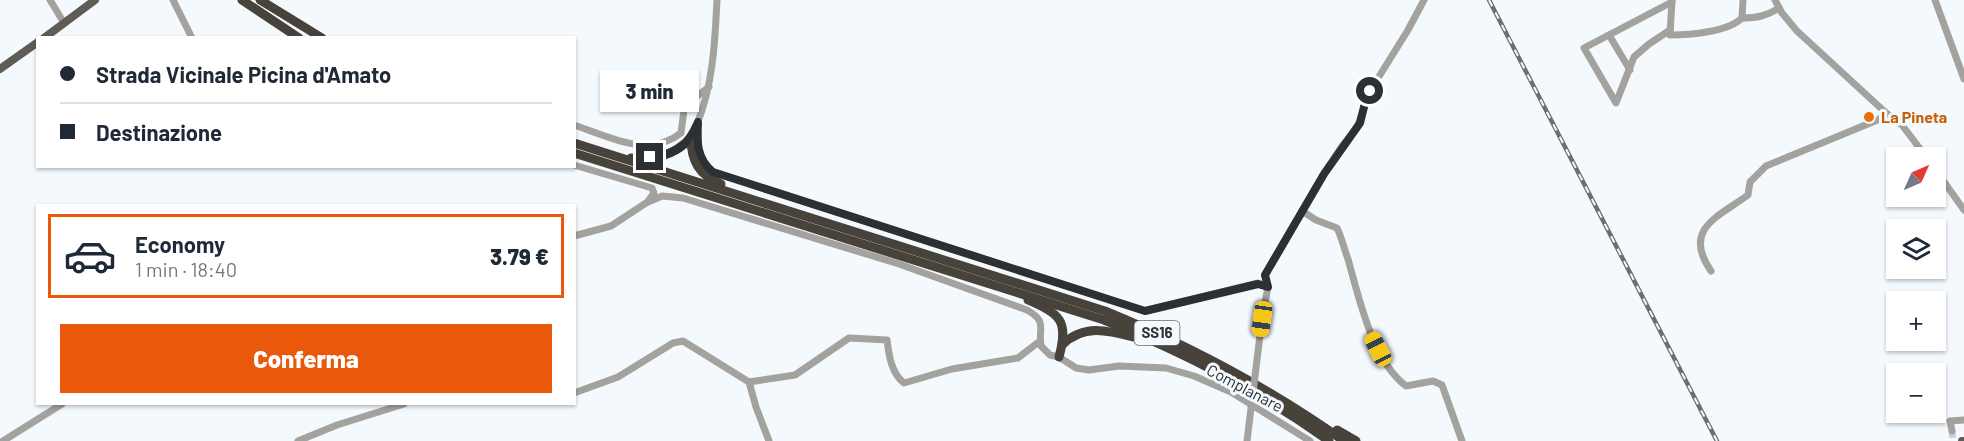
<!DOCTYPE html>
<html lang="it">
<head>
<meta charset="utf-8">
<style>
	:root { --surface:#fff; --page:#f6f6f7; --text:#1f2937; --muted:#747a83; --line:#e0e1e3; --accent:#ea580c }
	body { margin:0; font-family:Barlow,sans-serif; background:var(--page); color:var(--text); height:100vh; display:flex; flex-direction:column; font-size:22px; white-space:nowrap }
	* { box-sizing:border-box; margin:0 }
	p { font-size:20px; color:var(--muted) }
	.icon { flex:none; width:33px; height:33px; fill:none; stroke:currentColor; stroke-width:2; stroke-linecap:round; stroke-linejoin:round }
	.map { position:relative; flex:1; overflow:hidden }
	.panel { position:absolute; left:36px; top:204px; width:540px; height:201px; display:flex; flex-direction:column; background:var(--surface); border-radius:0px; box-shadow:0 2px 4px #0004 }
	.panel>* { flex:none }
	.banner { position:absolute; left:36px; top:36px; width:540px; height:132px; border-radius:0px; box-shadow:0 2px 4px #0004; display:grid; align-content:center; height:132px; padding:0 24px; background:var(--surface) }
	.needle { width:39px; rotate:45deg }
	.tools { position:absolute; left:1886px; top:147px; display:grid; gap:12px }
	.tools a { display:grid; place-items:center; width:60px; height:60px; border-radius:0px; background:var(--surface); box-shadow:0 2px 4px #0004; font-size:30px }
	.end { position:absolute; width:27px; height:27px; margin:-14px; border:8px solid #2d3033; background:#fff; box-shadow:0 0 0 3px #fff }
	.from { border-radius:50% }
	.bubble { position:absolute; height:42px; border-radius:0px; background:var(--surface); box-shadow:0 2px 4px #0004; font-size:20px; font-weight:800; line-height:42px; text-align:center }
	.car { position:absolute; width:18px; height:36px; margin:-18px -9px; border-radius:8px; box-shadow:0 0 4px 2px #0007; background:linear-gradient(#f5c518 24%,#345 0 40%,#f5c518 0 76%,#345 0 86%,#f5c518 0) }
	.banner b { display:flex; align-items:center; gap:21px; height:57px; font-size:22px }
	.banner b+b { border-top:2px solid var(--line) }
	.banner i { width:15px; height:15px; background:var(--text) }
	ul { padding:10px 0 0; list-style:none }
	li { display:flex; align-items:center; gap:18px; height:84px; margin:0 12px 9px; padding:0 12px; border:3px solid transparent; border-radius:0px }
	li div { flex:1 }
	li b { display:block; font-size:22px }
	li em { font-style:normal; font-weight:800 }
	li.current { border-color:var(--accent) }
	li>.icon { width:54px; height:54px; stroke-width:1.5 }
	.action { display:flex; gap:12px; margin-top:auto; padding:12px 24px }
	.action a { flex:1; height:69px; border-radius:0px; background:var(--accent); color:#fff; font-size:24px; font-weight:800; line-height:69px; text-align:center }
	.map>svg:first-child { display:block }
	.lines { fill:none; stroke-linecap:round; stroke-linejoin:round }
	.minor-tunnel { stroke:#ccd1d5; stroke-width:7; stroke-dasharray:7 3.5; stroke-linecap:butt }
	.minor { stroke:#a4a29e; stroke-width:7 }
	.major { stroke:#5f5b55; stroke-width:8 }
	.highway { stroke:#47433b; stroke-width:9 }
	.rail-casing { stroke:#6b6f73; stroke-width:4.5 }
	.rail { stroke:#f4f9fe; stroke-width:2; stroke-dasharray:7; stroke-linecap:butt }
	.minor-bridge { stroke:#a4a29e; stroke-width:7 }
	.route { stroke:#2d3033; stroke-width:8 }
	.food-dot { fill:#e8710a; stroke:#f4f9fe; stroke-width:2 }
	.labels { text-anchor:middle; stroke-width:6; stroke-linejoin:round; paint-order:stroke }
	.shield { fill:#f4f9fe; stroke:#696c70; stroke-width:1.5 }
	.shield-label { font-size:15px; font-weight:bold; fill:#2d3033 }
	.food-label { font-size:16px; font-weight:bold; fill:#c56008; stroke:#f4f9fe; text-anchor:start }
	.street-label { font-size:16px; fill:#2d3033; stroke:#f4f9fe }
</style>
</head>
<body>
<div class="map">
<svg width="1964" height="441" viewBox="0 0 1964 441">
	<rect width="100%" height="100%" fill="#f4f9fe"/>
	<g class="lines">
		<path class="minor-tunnel" d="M1952 431 1953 441"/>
		<g class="minor">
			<path d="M50 0 64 23"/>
			<path d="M173 0 192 38"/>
			<path d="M1672 0 1670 35C1689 35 1728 32 1742 18L1743 0"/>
			<path d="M1775 0 1782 13 1797 31 1885 112 1902 125 1927 158"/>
			<path d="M1935 0 1964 79"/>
			<path d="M1742 18C1757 18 1766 16 1779 8"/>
			<path d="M1670 30 1649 44 1634 57 1616 103 1584 48 1672 2"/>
			<path d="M1609 35 1630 70"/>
			<path d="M698 121C697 141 696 158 713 172L1145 311 1258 283 1268 287"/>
			<path d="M697 124C713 85 715 42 717 0"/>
			<path d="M574 125C610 137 648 159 681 133L684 110 687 104 709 87"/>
			<path d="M574 165 652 188 654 193 648 201"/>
			<path d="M1935 169 1964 210"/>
			<path d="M1302 211 1316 220 1337 228C1342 238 1344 249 1348 259 1359 298 1372 360 1406 386L1433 381 1442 385 1462 441"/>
			<path d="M574 236 611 226 646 203 662 196 683 198 899 264 1027 310C1048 322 1038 327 1041 346L1050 355 1059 357 1076 368 1089 370 1119 366 1166 368 1194 376 1231 392 1310 441"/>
			<path d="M1711 271C1682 229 1718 217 1748 195L1750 182 1766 166 1880 119 1885 112"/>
			<path d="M1262 319 1268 287 1265 275 1324 174 1342 146 1357 128 1370 91 1408 30 1424 0"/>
			<path d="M749 382 756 407 769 441"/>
			<path d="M574 393 618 377 673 343 683 341 749 382 795 375 849 338 887 340C889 355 891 373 904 383L952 369 1018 358 1040 341"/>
			<path d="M1952 431 1950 421 1964 420"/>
			<path d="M3 441 62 404"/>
			<path d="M298 441 337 425 404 404"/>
		</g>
		<g class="major">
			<path d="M44 38 95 0"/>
			<path d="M0 69 38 42"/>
			<path d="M1962 441H1964"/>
		</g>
		<g class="highway">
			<path d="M242 0 299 38"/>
			<path d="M260 0 322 38"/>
			<path d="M691 138C691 161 699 175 721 184"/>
			<path d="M574 143 1105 311C1190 346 1269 388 1344 441"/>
			<path d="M574 153 1104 320C1183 352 1260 391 1329 441"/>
			<path d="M631 158C657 159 673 156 691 138"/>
			<path d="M1028 300C1060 314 1069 320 1059 357"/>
			<path d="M1062 345C1083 324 1107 330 1133 337"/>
			<path d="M1337 430 1356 441"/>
		</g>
		<defs>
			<path id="rail" d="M1489 0 1717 441"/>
		</defs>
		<use href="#rail" class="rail-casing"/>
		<use href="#rail" class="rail"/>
		<path class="minor-bridge" d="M1247 441 1262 319"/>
	</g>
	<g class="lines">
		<path class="route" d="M650 157C677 154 687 147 698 122 697 141 696 158 713 172L1145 311 1258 284 1268 287 1265 275 1324 174 1360 123 1365 103 1370 91"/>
	</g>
	<circle class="food-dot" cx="1869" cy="117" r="6"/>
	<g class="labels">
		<rect class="shield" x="1134.5" y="321" width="45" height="24" rx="4.5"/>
		<g class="shield-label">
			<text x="1157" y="338">SS16</text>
		</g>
		<g class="food-label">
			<text x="1881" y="123">La Pineta</text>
		</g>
		<g class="street-label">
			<text transform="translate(1245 388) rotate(28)" y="6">Complanare</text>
		</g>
	</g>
</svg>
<div class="tools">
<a><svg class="needle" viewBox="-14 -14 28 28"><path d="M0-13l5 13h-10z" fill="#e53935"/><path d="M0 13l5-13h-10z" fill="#747a83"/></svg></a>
<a><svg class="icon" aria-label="layers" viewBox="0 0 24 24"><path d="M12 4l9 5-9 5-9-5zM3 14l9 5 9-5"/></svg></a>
<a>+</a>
<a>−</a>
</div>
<i class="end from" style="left:1370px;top:91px"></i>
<i class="end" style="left:650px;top:157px"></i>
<div class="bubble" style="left:600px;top:70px;width:99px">3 min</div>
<i class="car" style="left:1262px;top:319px;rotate:188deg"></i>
<i class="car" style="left:1378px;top:349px;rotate:333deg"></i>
<div class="banner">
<b><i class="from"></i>Strada Vicinale Picina d'Amato</b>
<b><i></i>Destinazione</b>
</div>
<section class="panel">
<ul>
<li class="current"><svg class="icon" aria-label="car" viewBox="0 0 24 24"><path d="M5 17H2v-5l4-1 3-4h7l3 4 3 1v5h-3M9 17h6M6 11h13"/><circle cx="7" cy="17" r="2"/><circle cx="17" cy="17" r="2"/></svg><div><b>Economy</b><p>1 min · 18:40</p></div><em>3.79 €</em></li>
</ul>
<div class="action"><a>Conferma</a></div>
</section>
</div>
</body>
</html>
